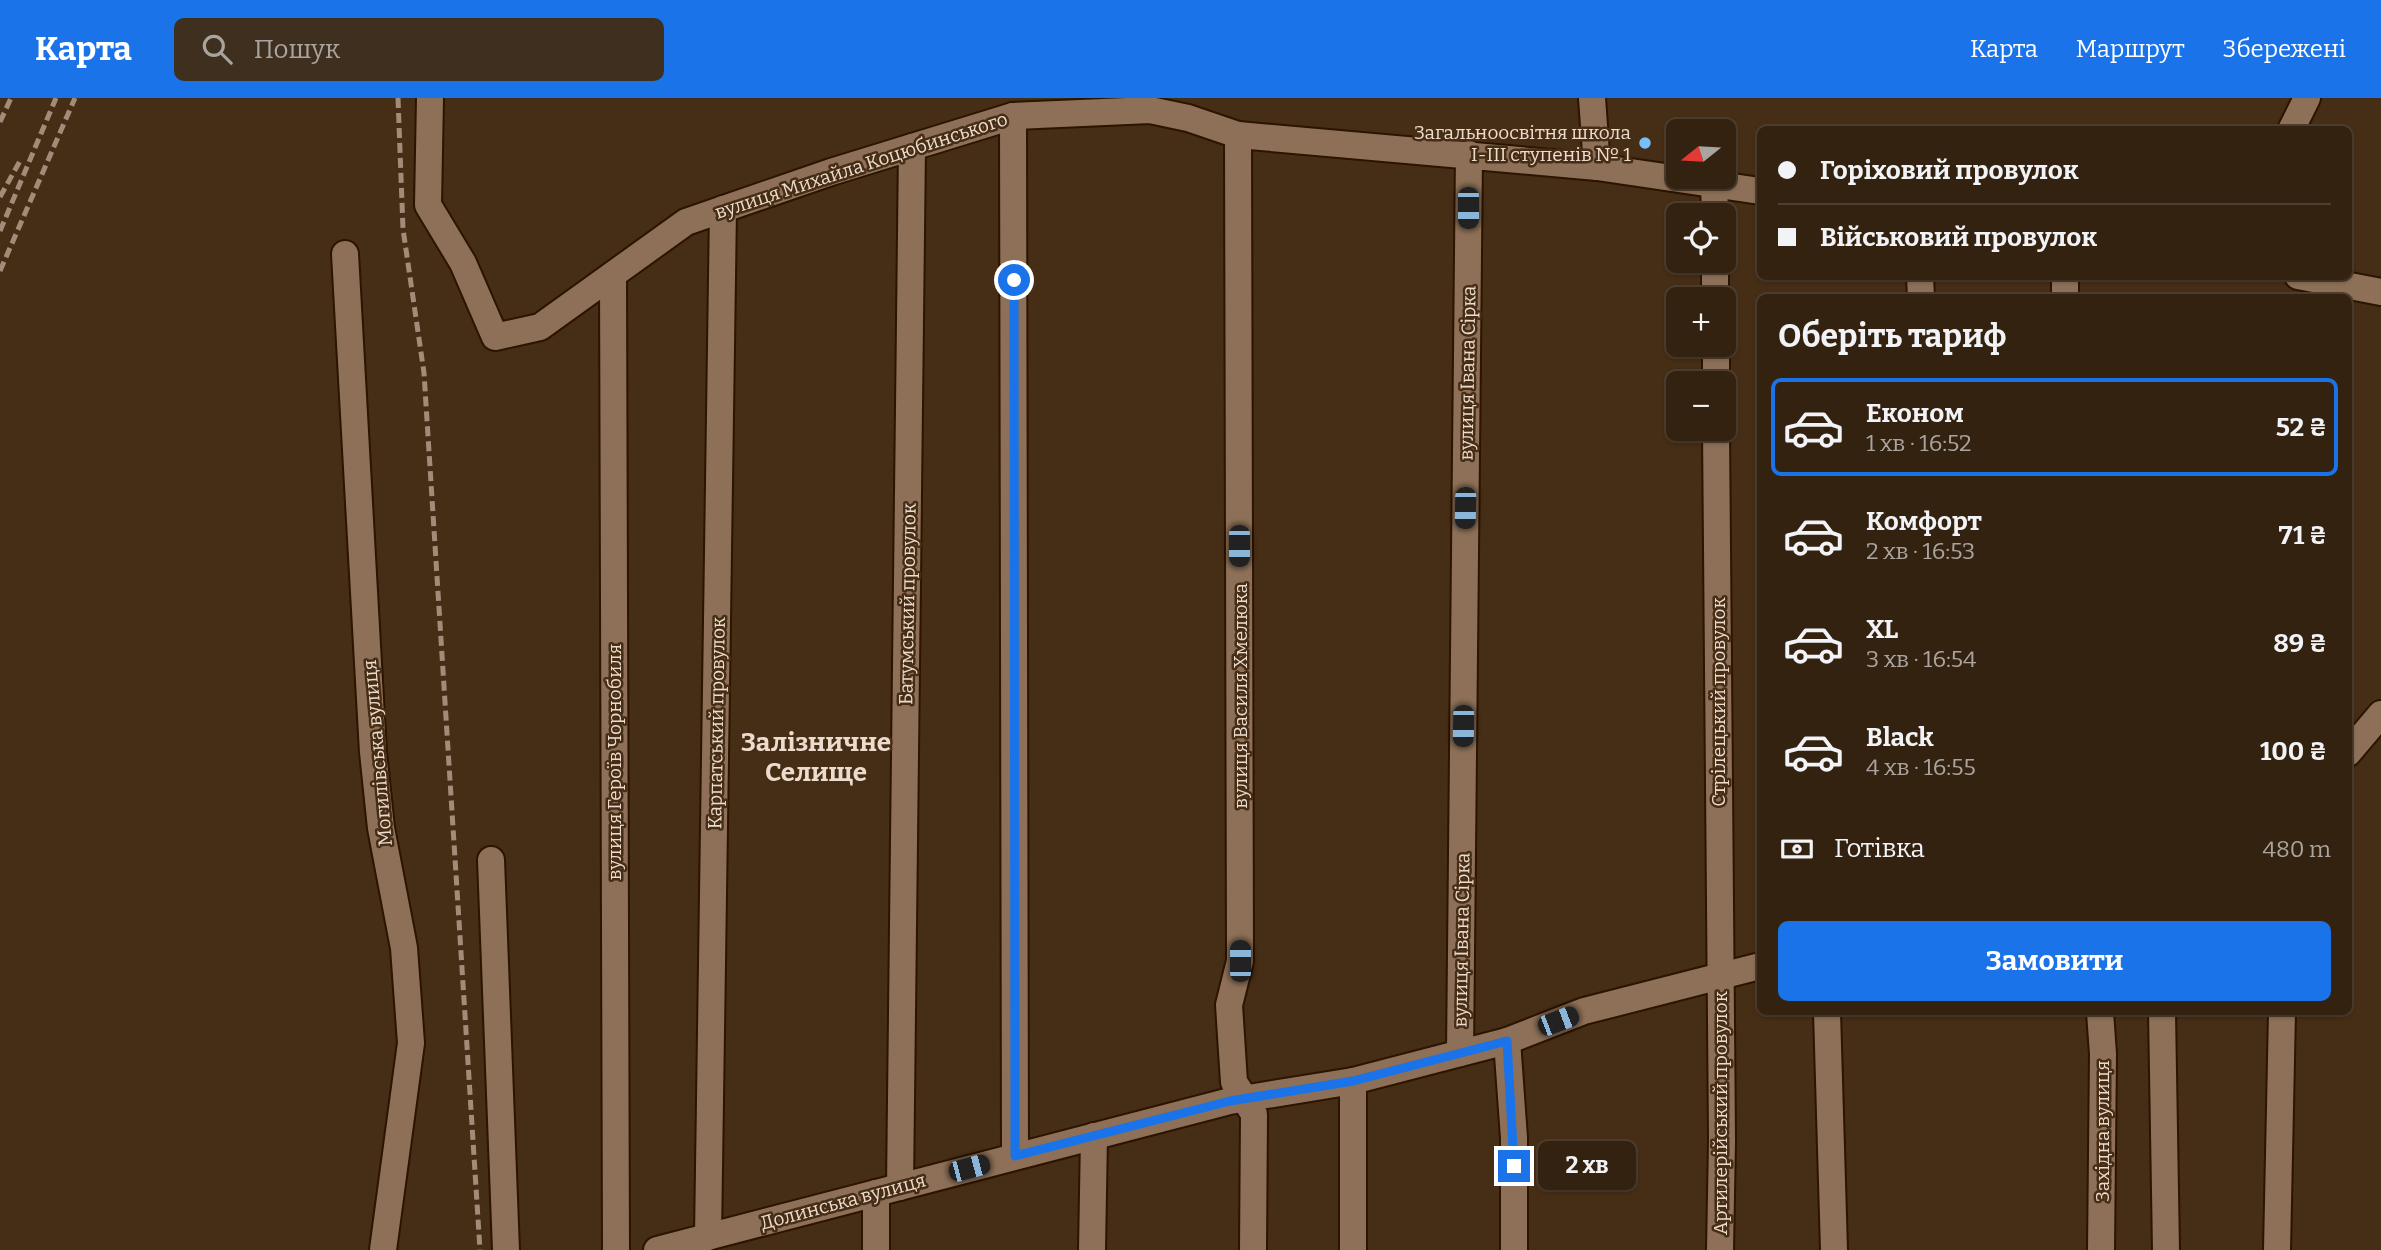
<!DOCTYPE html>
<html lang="uk">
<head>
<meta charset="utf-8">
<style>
	:root { --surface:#342210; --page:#3f2f1e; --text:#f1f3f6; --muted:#a9a49f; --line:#4e3f30; --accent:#1a73e8 }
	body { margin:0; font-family:Bitter,serif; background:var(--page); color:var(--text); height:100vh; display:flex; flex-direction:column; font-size:26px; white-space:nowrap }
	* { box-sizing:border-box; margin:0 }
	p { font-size:23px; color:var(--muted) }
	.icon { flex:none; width:38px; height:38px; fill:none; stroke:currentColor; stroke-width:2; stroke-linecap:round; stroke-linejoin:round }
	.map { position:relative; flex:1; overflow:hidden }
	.panel { position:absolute; left:1757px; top:196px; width:595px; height:721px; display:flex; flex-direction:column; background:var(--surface); border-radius:10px; box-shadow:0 2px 5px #0004,0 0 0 2px var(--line) }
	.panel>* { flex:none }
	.hud { position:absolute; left:1757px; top:28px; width:595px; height:154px; border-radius:10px; box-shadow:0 2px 5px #0004,0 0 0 2px var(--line); display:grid; align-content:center; height:154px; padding:0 21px; background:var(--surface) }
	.needle { width:46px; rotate:252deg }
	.controls { position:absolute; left:1666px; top:21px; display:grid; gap:14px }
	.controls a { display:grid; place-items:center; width:70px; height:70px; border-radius:10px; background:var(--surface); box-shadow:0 2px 5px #0004,0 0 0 2px var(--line); font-size:35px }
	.end { position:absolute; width:32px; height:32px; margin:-16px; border:9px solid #1a73e8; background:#fff; box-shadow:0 0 0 4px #fff }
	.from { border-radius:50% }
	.bubble { position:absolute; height:49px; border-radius:10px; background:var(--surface); box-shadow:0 2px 5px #0004,0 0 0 2px var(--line); font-size:23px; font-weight:700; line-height:49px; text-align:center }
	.car { position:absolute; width:21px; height:42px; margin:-21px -10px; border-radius:9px; box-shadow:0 0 5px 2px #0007; background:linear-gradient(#222 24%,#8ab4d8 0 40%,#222 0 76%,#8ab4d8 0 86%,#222 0) }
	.hud b { display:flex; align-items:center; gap:24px; height:66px; font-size:26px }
	.hud b+b { border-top:2px solid var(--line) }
	.hud i { width:18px; height:18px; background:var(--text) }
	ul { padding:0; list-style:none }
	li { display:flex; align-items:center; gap:21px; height:98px; margin:0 14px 10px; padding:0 7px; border:4px solid transparent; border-radius:10px }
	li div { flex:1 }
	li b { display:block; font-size:26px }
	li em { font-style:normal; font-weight:700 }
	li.current { border-color:var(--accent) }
	li>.icon { width:63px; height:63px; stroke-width:1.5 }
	h2 { padding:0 21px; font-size:32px; line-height:84px }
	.pay { display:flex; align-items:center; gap:18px; height:77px; padding:0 21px; font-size:26px }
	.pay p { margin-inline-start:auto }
	.cta { display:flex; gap:14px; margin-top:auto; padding:14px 21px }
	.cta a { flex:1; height:80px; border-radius:10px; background:var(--accent); color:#fff; font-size:28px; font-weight:700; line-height:80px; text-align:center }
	header { display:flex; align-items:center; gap:42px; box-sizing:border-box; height:98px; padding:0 35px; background:var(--accent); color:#fff }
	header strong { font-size:33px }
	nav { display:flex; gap:38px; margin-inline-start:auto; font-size:24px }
	.search { width:490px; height:63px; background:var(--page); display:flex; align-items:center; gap:18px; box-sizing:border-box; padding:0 24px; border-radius:10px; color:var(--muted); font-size:26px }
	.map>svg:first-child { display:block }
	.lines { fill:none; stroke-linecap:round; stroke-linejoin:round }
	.minor-casing { stroke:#2b1400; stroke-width:30 }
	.minor { stroke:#8d7057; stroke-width:26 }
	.rail { stroke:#a18c7a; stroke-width:5; stroke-dasharray:10 5; stroke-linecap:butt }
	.route { stroke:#1a73e8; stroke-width:9 }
	.poi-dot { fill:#76c0f7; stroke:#462d15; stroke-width:2.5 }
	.labels { text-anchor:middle; stroke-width:5; stroke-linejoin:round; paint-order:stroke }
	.poi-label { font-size:19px; fill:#eddcce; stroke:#462d15; text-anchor:end }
	.street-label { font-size:19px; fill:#eddcce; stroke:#462d15 }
	.district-label { font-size:26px; font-weight:bold; fill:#eddcce; stroke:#462d15 }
</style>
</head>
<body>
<header>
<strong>Карта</strong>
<div class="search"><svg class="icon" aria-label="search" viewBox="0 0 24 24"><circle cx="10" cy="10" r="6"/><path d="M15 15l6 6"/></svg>Пошук</div>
<nav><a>Карта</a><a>Маршрут</a><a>Збережені</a></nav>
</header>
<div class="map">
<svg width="2381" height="1152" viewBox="0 0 2381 1152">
	<rect width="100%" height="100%" fill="#462d15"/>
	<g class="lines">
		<defs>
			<g id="minor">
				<path d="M430 0 428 107 463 165 495 239 540 229 686 124 831 74 1013 18 1150 12 1188 20 1238 37 1597 69 1760 93"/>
				<path d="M1592 0 1597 69"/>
				<path d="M1013 18 1015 1058"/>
				<path d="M2291 32 2307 0"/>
				<path d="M1238 37 1240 863 1229 907 1234 984 1254 1016 1253 1152"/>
				<path d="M1714 85 1715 117"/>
				<path d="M345 156 373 654 381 730 404 850 411 945 383 1152"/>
				<path d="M1715 163V201"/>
				<path d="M613 177 616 1152"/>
				<path d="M1920 178 1921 200"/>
				<path d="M2298 178 2381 194"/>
				<path d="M2065 200V178"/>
				<path d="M1716 247V285"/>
				<path d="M1716 331 1722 1042 1720 1152"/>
				<path d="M2348 655 2381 616"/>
				<path d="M491 762 506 1152"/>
				<path d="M1827 914 1834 1152"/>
				<path d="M2100 914 2103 956 2101 1152"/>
				<path d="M2162 914 2166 1152"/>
				<path d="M1507 943 1514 1040V1152"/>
				<path d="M1460 955 1469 56"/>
				<path d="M900 1089 912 49"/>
				<path d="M708 1139 723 111"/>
				<path d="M657 1152 1230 1003 1353 983 1507 943 1584 913 1760 868"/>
				<path d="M876 1152V1095"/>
				<path d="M1092 1152 1094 1038"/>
				<path d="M1353 1152V983"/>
				<path d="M2277 1152 2282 914"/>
			</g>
		</defs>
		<use href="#minor" class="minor-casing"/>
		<use href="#minor" class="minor"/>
		<g class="rail">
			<path d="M398 0 403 131 424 275 480 1152"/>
			<path d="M0 24 11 0"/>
			<path d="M0 99 20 63"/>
			<path d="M0 133 56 0"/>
			<path d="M0 173 75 0"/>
		</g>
	</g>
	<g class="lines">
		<path class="route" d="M1014 182 1015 1058 1230 1003 1353 983 1507 943 1514 1068"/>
	</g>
	<circle class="poi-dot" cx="1645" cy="45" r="7"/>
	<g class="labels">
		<g class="poi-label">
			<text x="1631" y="41">Загальноосвітня школа<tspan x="1631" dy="22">І-ІІІ ступенів № 1</tspan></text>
		</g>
		<g class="street-label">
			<text transform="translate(861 67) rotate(-18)" y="7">вулиця Михайла Коцюбинського</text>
			<text transform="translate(1467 275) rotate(-89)" y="7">вулиця Івана Сірка</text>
			<text transform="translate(907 506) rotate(-89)" y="7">Батумський провулок</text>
			<text transform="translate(1240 598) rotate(-90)" y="7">вулиця Василя Хмелюка</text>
			<text transform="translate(1718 604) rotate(-90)" y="7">Стрілецький провулок</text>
			<text transform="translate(716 625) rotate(-89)" y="7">Карпатський провулок</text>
			<text transform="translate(377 655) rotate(-95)" y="7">Могилівська вулиця</text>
			<text transform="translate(614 664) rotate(-90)" y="7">вулиця Героїв Чорнобиля</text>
			<text transform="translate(1461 842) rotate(-89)" y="7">вулиця Івана Сірка</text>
			<text transform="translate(1720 1015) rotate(-90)" y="7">Артилерійський провулок</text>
			<text transform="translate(2102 1033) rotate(-90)" y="7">Західна вулиця</text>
			<text transform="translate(843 1103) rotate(-15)" y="7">Долинська вулиця</text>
		</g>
		<g class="district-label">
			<text x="816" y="653">Залізничне<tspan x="816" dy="30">Селище</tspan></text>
		</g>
	</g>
</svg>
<div class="controls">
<a><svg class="needle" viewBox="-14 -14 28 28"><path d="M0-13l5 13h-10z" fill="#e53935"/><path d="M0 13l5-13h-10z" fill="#a9a49f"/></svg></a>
<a><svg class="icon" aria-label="locate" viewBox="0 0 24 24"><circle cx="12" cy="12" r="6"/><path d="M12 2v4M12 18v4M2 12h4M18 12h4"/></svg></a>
<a>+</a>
<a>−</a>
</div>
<i class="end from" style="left:1014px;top:182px"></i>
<i class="end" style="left:1514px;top:1068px"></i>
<div class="bubble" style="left:1538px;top:1043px;width:98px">2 хв</div>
<i class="car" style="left:1468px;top:110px;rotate:180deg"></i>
<i class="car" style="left:1465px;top:410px;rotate:181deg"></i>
<i class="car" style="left:1239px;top:448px;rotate:180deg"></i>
<i class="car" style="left:1463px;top:628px;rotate:181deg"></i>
<i class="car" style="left:1240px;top:863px;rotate:0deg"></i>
<i class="car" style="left:1558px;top:923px;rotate:69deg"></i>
<i class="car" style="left:969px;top:1070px;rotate:75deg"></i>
<div class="hud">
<b><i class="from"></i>Горіховий провулок</b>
<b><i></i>Військовий провулок</b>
</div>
<section class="panel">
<h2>Оберіть тариф</h2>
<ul>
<li class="current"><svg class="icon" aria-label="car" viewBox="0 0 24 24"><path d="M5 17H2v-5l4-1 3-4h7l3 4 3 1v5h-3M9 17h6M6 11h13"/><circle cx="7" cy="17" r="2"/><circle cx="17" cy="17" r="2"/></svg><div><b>Економ</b><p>1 хв · 16:52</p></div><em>52 ₴</em></li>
<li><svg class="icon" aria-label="car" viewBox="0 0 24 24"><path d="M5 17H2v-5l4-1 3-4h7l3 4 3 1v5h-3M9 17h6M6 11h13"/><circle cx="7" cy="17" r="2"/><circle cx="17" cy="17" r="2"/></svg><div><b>Комфорт</b><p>2 хв · 16:53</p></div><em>71 ₴</em></li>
<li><svg class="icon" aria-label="car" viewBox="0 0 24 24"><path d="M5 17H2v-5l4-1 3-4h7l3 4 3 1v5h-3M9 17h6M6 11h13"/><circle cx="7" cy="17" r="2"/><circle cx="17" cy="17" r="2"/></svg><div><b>XL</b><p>3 хв · 16:54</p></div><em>89 ₴</em></li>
<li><svg class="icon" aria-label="car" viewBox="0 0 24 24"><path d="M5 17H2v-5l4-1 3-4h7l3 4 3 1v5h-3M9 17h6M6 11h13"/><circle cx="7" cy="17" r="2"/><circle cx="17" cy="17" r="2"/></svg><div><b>Black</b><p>4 хв · 16:55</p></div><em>100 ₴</em></li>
</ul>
<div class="pay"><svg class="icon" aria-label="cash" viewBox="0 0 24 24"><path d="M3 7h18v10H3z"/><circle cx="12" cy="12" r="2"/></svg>Готівка<p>480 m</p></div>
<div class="cta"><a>Замовити</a></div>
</section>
</div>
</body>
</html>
